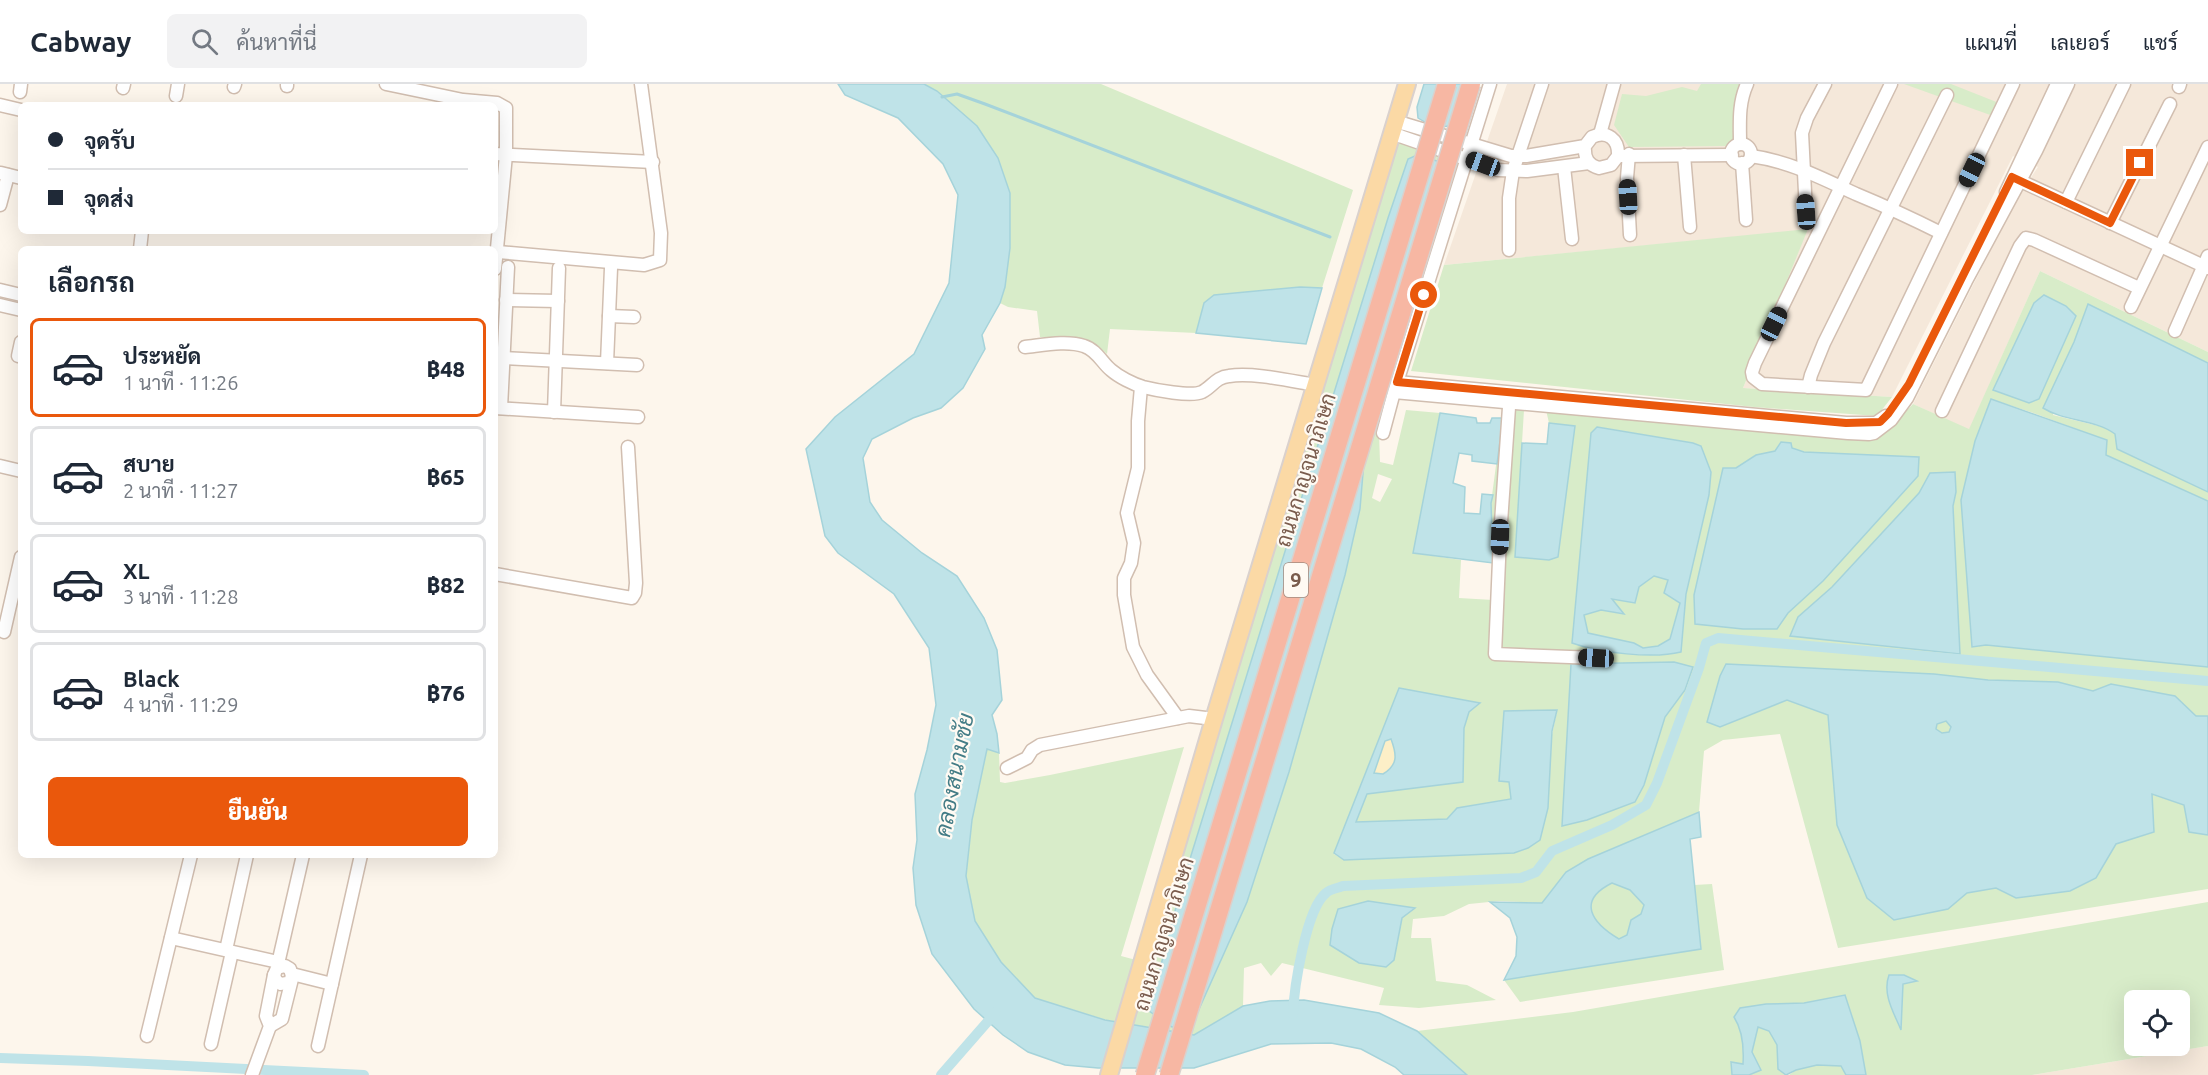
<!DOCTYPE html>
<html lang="th">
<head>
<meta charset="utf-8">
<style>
	:root { --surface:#fff; --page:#f2f2f3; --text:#1f2937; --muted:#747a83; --line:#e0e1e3; --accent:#ea580c }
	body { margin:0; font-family:Ubuntu,Sarabun,sans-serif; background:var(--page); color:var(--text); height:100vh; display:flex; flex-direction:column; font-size:22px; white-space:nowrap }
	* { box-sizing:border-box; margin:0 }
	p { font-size:20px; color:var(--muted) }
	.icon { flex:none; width:33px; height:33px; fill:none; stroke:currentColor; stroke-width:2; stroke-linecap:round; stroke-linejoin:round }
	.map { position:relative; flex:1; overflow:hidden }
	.sheet { position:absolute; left:18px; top:162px; width:480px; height:612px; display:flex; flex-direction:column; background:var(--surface); border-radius:9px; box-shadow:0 6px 24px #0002 }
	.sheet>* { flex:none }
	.hud { position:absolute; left:18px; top:18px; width:480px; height:132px; border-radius:9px; box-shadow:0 6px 24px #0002; display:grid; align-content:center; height:132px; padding:0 30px; background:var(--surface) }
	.fabs { position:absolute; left:2124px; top:906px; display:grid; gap:12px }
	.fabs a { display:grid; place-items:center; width:66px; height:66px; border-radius:9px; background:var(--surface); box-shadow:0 6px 24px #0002; font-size:30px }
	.end { position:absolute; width:27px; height:27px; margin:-14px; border:8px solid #ea580c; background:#fff; box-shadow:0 0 0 3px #fff }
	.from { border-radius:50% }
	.car { position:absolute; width:18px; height:36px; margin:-18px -9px; border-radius:8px; box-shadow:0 0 4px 2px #0007; background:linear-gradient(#222 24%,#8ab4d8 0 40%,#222 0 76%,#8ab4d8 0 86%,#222 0) }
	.hud b { display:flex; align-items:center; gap:21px; height:57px; font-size:22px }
	.hud b+b { border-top:2px solid var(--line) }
	.hud i { width:15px; height:15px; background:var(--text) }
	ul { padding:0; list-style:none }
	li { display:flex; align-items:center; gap:18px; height:99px; margin:0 12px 9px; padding:0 18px; border:3px solid var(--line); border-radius:9px }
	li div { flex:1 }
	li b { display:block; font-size:22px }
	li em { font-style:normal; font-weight:800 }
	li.current { border-color:var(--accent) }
	li>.icon { width:54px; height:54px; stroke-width:1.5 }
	h2 { padding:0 30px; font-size:27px; line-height:72px }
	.cta { display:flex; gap:12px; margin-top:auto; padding:12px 30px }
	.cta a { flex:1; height:69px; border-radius:9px; background:var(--accent); color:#fff; font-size:24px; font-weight:800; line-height:69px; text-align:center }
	header { display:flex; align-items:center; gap:36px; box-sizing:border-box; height:84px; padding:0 30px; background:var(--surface); border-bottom:2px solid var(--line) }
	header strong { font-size:28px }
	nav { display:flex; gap:33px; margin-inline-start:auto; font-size:21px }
	.search { width:420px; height:54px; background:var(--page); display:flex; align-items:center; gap:15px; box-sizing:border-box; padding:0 21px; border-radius:9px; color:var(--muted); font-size:22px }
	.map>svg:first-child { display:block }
	.residential { fill:#f5e8da }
	.green { fill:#d8ecc9; fill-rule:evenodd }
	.sand { fill:#fcefc7 }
	.water { fill:#bfe3e8; stroke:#a5d3da; stroke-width:1.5; fill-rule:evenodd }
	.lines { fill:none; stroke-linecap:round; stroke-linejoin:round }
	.stream { stroke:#a5d3da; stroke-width:3 }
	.canal { stroke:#bfe3e8; stroke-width:10 }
	.minor-casing { stroke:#d1beb0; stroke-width:15 }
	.major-casing { stroke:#dad1cd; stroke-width:20 }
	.minor { stroke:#fff; stroke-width:12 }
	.major { stroke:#fbd9a5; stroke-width:16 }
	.highway-bridge-casing { stroke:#dad1cd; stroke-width:21; stroke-linecap:butt }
	.highway-bridge { stroke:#f7b7a3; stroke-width:18 }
	.route { stroke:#ea580c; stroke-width:8 }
	.labels { text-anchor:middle; stroke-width:4.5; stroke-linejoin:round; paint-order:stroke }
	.shield { fill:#fffaf3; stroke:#a28b7f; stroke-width:1.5 }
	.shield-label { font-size:20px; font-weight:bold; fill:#7a5c4d }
	.street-label { font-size:21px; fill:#7a5c4d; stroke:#fffaf3 }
	.water-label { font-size:22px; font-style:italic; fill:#437c86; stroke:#fffaf3 }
</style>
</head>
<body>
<header>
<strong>Cabway</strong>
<div class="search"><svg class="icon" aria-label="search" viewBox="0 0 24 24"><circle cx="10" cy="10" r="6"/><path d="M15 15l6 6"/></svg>ค้นหาที่นี่</div>
<nav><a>แผนที่</a><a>เลเยอร์</a><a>แชร์</a></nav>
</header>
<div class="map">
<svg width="2208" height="991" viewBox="0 0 2208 991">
	<rect width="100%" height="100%" fill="#fdf6ec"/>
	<g class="residential">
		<path d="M1507 0H2208V268L2040 187 1969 346 1913 320 2016 116 2038 83 2013 72 1892 313 1743 304 1807 146 1444 181Z"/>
		<path d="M2208 962V991H2032Z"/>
	</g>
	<g class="green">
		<path d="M924 0H1101L1353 106 1322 204 1300 203 1214 211 1204 219 1196 249 1110 245 1107 270C1090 253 1063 255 1040 253L1037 227 1008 223 1000 219 1005 203 1010 164V109L998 74 937 7Z"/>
		<path d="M1701 0H1742L1735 55 1729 62 1629 63 1614 41 1622 10 1646 12 1682 3 1697 7Z"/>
		<path d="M1904 0H1951L1999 19 1993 32Z"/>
		<path d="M1405 58 1460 78 1417 212 1379 349 1380 378 1393 381 1406 326 1440 329 1414 469 1461 476 1459 514 1493 516 1491 419 1504 321 1524 326 1515 473 1575 342 1549 339 1546 326 1740 343 1884 350 1913 320 1969 345 2040 187 2208 268V279L2088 221 2074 258 2053 331 2107 344 2115 350 2117 365 2208 408V417L2106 371V356L2036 330 1991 315 1975 357 1973 563 1986 561 2208 583V632H2196L2175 612 2111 600 2094 607 2058 598 1988 596 1934 590 1726 580 1720 643 1787 616 1828 631 1837 741 1948 825 1967 809 1996 804 2016 814 2070 807 2096 794 2115 760 2154 748 2151 710 2184 721 2189 748 2208 751V805L1838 864 1780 650 1723 656 1704 667 1699 728 1588 775 1566 788 1542 819 1499 817 1469 820 1444 832 1413 835 1411 854H1431L1436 897 1467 901 1496 916 1419 924 1379 921 1384 904 1282 879 1271 892 1261 879 1244 884 1243 922 1194 951 1106 936 1035 914 1001 878 975 837 966 792 972 736 987 665 999 669 1000 698 1005 699 1050 691 1184 663 1121 872 1136 876 1396 59ZM1598 343 1693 359 1701 362 1711 388 1709 411 1686 510 1681 568C1653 575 1600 569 1573 559ZM1930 389 1956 408 1953 422 1798 533 1832 503 1919 409ZM1378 390 1392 395 1380 418 1372 414ZM1572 580 1685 606 1665 633 1644 701 1587 736 1562 742ZM1399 605 1479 619 1469 628 1464 644 1463 698 1367 710 1356 738 1447 735 1457 724 1511 715 1509 698 1499 697 1557 627 1528 764 1514 769 1344 776 1334 770ZM1414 824 1402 834 1398 853 1359 879 1330 861Z"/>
		<path d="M1808 145 1743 304 1892 313 1877 332 1754 323 1411 287 1444 181Z"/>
		<path d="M1654 492 1668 496 1680 519 1670 555 1658 562 1643 564 1634 559 1588 549 1584 531 1601 526 1623 530 1612 515 1635 519 1639 503Z"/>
		<path d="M1946 637 1951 643 1949 648 1942 649 1936 645 1937 640Z"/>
		<path d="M1612 799 1630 806 1644 821 1641 830 1631 836 1627 851 1619 856C1592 839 1576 817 1612 799Z"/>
		<path d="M1712 800 1724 886 1520 918 1504 896 1701 865 1694 801Z"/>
		<path d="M2208 818V962L2032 991H1866L1860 957 1845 911 1804 919 1766 920 1740 924 1734 933C1743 947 1744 964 1743 981L1731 978 1732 991H1467L1417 947 1573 928ZM1889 891 1916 897 1903 900 1901 944ZM2134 916H2180V962H2134Z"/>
		<path d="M1758 943 1769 946 1777 961 1778 984 1786 991H1749L1761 986 1752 968Z"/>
		<path d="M1817 981 1841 982 1846 991H1789L1796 986Z"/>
	</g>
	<path class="sand" d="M1391 655C1397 671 1398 681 1383 691L1374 689 1385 657Z"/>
	<g class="water">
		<path d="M838 0H924L937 7 977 42 998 74 1010 109V164L1005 203 1000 219 982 251 985 265 963 304 941 324 913 334 872 355 863 374 870 418 882 436 922 469 957 492 984 534 997 566 1002 616 992 631 997 650 999 669 987 665 972 736 966 792 975 837 1001 878 1035 914 1105 936 1194 951 1243 922 1270 917 1304 916 1379 929 1417 947 1467 991H1404L1395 983 1361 965 1331 959 1271 960 1194 984H1098L1065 981 1028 968 1003 951 974 925 932 870 916 821 913 784 917 756 915 710 927 666 936 621 929 564 894 510 838 469 825 452 806 365 835 333 914 270 949 199 958 111 943 80 898 34 845 11Z"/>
		<path d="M1424 0H1478L1466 37C1447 44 1436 46 1418 34L1417 23Z"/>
		<path d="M1417 71 1437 77 1454 86 1365 365 1360 425 1345 491 1289 688 1247 818 1191 943H1172L1149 927 1181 804 1388 134 1408 75Z"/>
		<path d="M1300 203 1322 204 1306 260 1196 249 1204 219 1214 211Z"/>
		<path d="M2044 211 2066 222 2076 232 2039 315 2029 319 1993 306 2034 219Z"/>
		<path d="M2088 220 2208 279V408L2117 365 2115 350C2095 335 2065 338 2043 324L2074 258Z"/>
		<path d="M1991 315 2107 356 2106 371 2208 417V583L1986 561 1972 563 1961 416 1975 357Z"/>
		<path d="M1440 329 1476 334 1477 339H1490L1492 334H1503L1497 380 1472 377V371L1459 369 1453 399 1465 403 1464 429 1480 430 1482 410 1493 411 1491 419 1493 479 1413 469Z"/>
		<path d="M1549 339 1575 342 1558 473 1549 476 1515 473 1522 359 1547 360Z"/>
		<path d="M1597 343 1693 359 1701 362 1711 388 1709 411 1686 510 1681 568C1653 575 1600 569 1572 559L1591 349ZM1654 492 1668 496 1664 509 1680 519 1670 555 1658 562 1643 564 1634 559 1588 549 1584 531 1601 526 1624 530 1612 515 1635 519 1639 503Z"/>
		<path d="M1781 358 1791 359 1792 364 1804 368 1919 373 1918 392 1823 497 1788 529 1777 545H1743L1695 540 1694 511 1723 384H1736L1756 371 1775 367Z"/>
		<path d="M1955 388 1956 408 1953 422 1960 570 1790 552 1798 533 1832 503 1919 409 1930 389Z"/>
		<path d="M1674 578 1693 583 1685 606 1665 633 1644 701 1635 718 1587 736 1562 742 1571 580Z"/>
		<path d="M1726 580 1934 590 1988 596 2058 598 2093 607 2111 600 2175 612 2196 632H2208V751L2189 748 2184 721 2152 710 2154 748 2116 760 2096 794 2070 807 2016 814 1996 804 1967 809 1948 825 1894 836 1867 814 1837 741 1828 631 1787 616 1720 643 1707 638 1720 592ZM1946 637 1951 643 1949 648 1942 649 1936 645 1937 640Z"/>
		<path d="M1399 604 1480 619 1469 628 1464 644 1463 698 1367 710 1356 738 1447 735 1457 724 1511 715 1509 698 1499 697 1504 627 1557 626 1552 647 1548 724 1540 756 1528 764 1514 769 1344 776 1334 769ZM1391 655C1397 671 1398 681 1383 690L1374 689 1385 657Z"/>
		<path d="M1699 728 1701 753 1690 755 1701 865 1504 896 1516 872 1517 853 1510 834 1490 818 1542 819 1566 788 1588 775ZM1612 799 1630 806 1644 821 1641 830 1631 836 1627 851 1619 855C1592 839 1576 817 1612 799Z"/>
		<path d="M1368 817 1415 824 1402 834 1394 876 1386 883 1359 879 1330 861 1332 845 1338 825Z"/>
		<path d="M1889 891H1904L1917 897 1903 900 1901 946C1894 929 1882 910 1889 891Z"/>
		<path d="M1845 911 1860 957 1866 991H1846L1841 982 1817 981 1796 986 1786 991 1778 985 1777 961 1769 947 1758 943 1752 968 1761 986 1749 991H1732L1731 978 1743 980C1744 964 1743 947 1734 933L1740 924 1766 920 1804 919Z"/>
	</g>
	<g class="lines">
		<path class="stream" d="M942 13 957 10 985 20 1330 153"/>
		<g class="canal">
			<path d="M1293 930C1294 904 1306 825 1326 809 1330 805 1338 804 1343 802L1521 794 1536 788 1552 767 1612 741 1646 721 1657 699 1699 584 1706 559 1718 554 2208 597"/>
			<path d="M0 974 88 977 364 991"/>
			<path d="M941 991 996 928"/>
		</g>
		<defs>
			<g id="minor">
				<path d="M386 0 463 16 497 19 506 24V71L495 185"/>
				<path d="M1891 0 1755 279 1752 288 1753 293 1762 300 1866 306 2013 0"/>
				<path d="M287 2V0"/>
				<path d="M234 3 235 0"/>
				<path d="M2179 3 2180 0"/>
				<path d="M123 4 124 0"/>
				<path d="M20 8 21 0"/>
				<path d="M176 12 178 0"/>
				<path d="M0 21 21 26"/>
				<path d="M1395 37 1511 72H1526L1585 62 1592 53C1607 46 1619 55 1618 72L1611 81 1599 84C1588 81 1584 74 1585 62"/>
				<path d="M1391 49 1498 86 1527 87 1589 79"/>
				<path d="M1600 50 1614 0"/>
				<path d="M1740 60C1740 39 1738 20 1747 0"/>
				<circle cx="1741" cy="70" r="10"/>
				<path d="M495 70 653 78"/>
				<path d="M1629 70 1627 94 1630 151"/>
				<path d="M1684 71 1690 143"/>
				<path d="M1618 72 1732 71"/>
				<path d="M1751 72C1789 77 1821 94 1856 110 1885 122 1913 135 1941 149"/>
				<path d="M1742 79 1746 136"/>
				<path d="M1564 83 1572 155"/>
				<path d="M1 89 21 94"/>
				<path d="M2014 94 2208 184"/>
				<path d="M2006 108 2057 0"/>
				<path d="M2066 118 2124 0"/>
				<path d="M0 121 8 91"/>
				<path d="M1806 128 1802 49 1807 34 1825 0"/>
				<path d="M2110 139 2170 20"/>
				<path d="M140 165 142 147"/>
				<path d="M1509 166V114L1513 87 1542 0"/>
				<path d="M498 168 644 181 660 176 661 149 641 0"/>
				<path d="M0 206 21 211"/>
				<path d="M506 216 558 217"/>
				<path d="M0 221 21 226"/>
				<path d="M2131 223 2208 63"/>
				<path d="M609 232 634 233"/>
				<path d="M2175 247 2208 172"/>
				<path d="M1025 263C1043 261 1067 256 1084 262 1097 266 1102 279 1111 286 1119 293 1133 300 1143 303 1155 306 1191 313 1202 308 1212 303 1216 293 1229 292 1252 288 1291 297 1315 301"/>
				<path d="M18 272 21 258"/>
				<path d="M504 274 637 281"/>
				<path d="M607 279 611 184"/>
				<path d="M1397 298 1846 339H1876L1886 332"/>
				<path d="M1141 303 1138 337V384L1127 429 1134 459 1131 479 1124 494V511L1133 563 1147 591 1178 634"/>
				<path d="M1808 303 1811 291 1824 259 1947 11"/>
				<path d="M1394 308 1848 349 1869 350 1874 349 1891 336 1907 314 1966 197 2036 67 2068 0"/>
				<path d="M1510 309 1500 453 1495 570 1596 574"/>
				<path d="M495 324 638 333"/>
				<path d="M501 324 508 183"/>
				<path d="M1942 327 2020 162 2026 154 2034 156 2139 204"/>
				<path d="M554 328 559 184"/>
				<path d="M1383 349 1394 308 1490 0"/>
				<path d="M0 382 21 387"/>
				<path d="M495 490 632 514 635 509 636 499 628 363"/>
				<path d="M4 548 21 473"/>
				<path d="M1007 684 1027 674 1032 666 1040 661 1189 632 1214 635"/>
				<path d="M171 854 278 878"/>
				<path d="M226 866 247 771"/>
				<path d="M277 884 285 882 290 885 292 892 290 898 281 900 276 897 274 891 277 884 303 771"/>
				<path d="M292 890 332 900"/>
				<path d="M270 942 282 935 292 895"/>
				<path d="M147 952 191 771"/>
				<path d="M211 960 232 868"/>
				<path d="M318 962 361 771"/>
				<path d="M252 991 270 942 266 932 274 891"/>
			</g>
			<path id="major" d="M1109 991 1214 635 1407 0"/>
		</defs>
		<use href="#minor" class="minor-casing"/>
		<use href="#major" class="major-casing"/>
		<use href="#minor" class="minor"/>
		<use href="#major" class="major"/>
		<defs>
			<g id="highway-bridge">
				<path d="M1145 991 1447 0"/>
				<path d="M1169 991 1471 0"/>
			</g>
		</defs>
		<use href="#highway-bridge" class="highway-bridge-casing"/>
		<use href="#highway-bridge" class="highway-bridge"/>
	</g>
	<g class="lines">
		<path class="route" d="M1424 211 1397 298 1846 339 1880 338 1888 330 1909 300 2012 93 2110 139 2140 79"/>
	</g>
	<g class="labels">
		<rect class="shield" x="1284" y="479" width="24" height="34" rx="4.5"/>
		<g class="shield-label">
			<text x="1296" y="503">9</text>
		</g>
		<g class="street-label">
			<text transform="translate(1306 386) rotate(-73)" y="7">ถนนกาญจนาภิเษก</text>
			<text transform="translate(1164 850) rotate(-73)" y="7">ถนนกาญจนาภิเษก</text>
		</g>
		<g class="water-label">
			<text transform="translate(954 691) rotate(-79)" y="8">คลองสนามชัย</text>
		</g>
	</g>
</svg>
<div class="fabs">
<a><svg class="icon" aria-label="locate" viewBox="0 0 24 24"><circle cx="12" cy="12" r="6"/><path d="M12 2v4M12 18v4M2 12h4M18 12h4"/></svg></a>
</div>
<i class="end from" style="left:1424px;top:211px"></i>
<i class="end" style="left:2140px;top:79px"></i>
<i class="car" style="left:1483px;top:80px;rotate:290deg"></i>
<i class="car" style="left:1972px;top:86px;rotate:206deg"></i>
<i class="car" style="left:1628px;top:113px;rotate:357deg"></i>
<i class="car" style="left:1806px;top:128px;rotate:356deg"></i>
<i class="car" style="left:1774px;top:240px;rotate:26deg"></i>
<i class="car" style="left:1500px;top:453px;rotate:182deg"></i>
<i class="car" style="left:1596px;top:574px;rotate:273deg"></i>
<div class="hud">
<b><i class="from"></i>จุดรับ</b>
<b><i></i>จุดส่ง</b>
</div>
<section class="sheet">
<h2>เลือกรถ</h2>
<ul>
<li class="current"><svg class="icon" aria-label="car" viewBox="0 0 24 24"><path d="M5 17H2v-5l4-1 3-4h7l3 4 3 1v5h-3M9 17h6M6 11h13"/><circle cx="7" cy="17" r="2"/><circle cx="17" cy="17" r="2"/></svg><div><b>ประหยัด</b><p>1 นาที · 11:26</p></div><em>฿48</em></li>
<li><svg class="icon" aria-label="car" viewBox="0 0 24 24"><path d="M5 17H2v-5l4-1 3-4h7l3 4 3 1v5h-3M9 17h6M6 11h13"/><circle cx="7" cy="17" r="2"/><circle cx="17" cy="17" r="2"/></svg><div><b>สบาย</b><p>2 นาที · 11:27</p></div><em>฿65</em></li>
<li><svg class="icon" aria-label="car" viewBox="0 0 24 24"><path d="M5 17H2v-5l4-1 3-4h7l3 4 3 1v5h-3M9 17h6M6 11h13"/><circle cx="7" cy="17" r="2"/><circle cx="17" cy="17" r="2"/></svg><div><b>XL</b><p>3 นาที · 11:28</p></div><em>฿82</em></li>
<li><svg class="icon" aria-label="car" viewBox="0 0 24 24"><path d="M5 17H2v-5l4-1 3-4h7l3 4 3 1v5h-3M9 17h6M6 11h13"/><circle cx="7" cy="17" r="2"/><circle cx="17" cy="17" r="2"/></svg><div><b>Black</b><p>4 นาที · 11:29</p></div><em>฿76</em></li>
</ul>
<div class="cta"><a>ยืนยัน</a></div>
</section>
</div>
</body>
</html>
